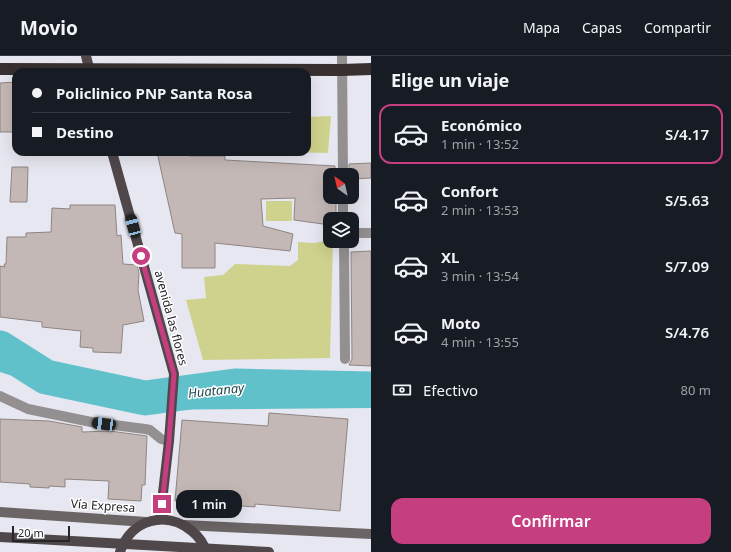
<!DOCTYPE html>
<html lang="es">
<head>
<meta charset="utf-8">
<style>
	:root { --surface:#171b24; --page:#242831; --text:#f1f3f6; --muted:#9ea1a6; --line:#363941; --accent:#c53f80 }
	body { margin:0; font-family:"Noto Sans",sans-serif; background:var(--page); color:var(--text); height:100vh; display:flex; flex-direction:column; font-size:15px; white-space:nowrap }
	* { box-sizing:border-box; margin:0 }
	p { font-size:13px; color:var(--muted) }
	.icon { flex:none; width:22px; height:22px; fill:none; stroke:currentColor; stroke-width:2; stroke-linecap:round; stroke-linejoin:round }
	.map { position:relative; flex:1; overflow:hidden }
	.drawer { display:flex; flex-direction:column; background:var(--surface); width:360px }
	.drawer>* { flex:none }
	.banner { position:absolute; left:12px; top:12px; width:299px; height:88px; border-radius:12px; box-shadow:0 4px 16px #0002; display:grid; align-content:center; height:88px; padding:0 20px; background:var(--surface) }
	.needle { width:26px; rotate:326deg }
	.fabs { position:absolute; left:323px; top:112px; display:grid; gap:8px }
	.fabs a { display:grid; place-items:center; width:36px; height:36px; border-radius:8px; background:var(--surface); box-shadow:0 4px 16px #0002; font-size:20px }
	.scale { position:absolute; left:12px; bottom:10px; width:58px; box-sizing:border-box; padding-left:4px; border:2px solid #26262a; border-top:0; font-size:11px; line-height:14px; white-space:nowrap; color:#26262a; -webkit-text-stroke:3px #fff; paint-order:stroke }
	.end { position:absolute; width:18px; height:18px; margin:-9px; border:5px solid #c53f80; background:#fff; box-shadow:0 0 0 2px #fff }
	.from { border-radius:50% }
	.bubble { position:absolute; height:28px; border-radius:12px; background:var(--surface); box-shadow:0 4px 16px #0002; font-size:13px; font-weight:600; line-height:28px; text-align:center }
	.car { position:absolute; width:12px; height:24px; margin:-12px -6px; border-radius:5px; box-shadow:0 0 3px 1px #0007; background:linear-gradient(#222 24%,#8ab4d8 0 40%,#222 0 76%,#8ab4d8 0 86%,#222 0) }
	.banner b { display:flex; align-items:center; gap:14px; height:38px; font-size:15px }
	.banner b+b { border-top:1px solid var(--line) }
	.banner i { width:10px; height:10px; background:var(--text) }
	ul { padding:0; list-style:none }
	li { display:flex; align-items:center; gap:12px; height:60px; margin:0 8px 6px; padding:0 12px; border:2px solid transparent; border-radius:12px }
	li div { flex:1 }
	li b { display:block; font-size:15px }
	li em { font-style:normal; font-weight:600 }
	li.on { border-color:var(--accent) }
	li>.icon { width:36px; height:36px; stroke-width:1.5 }
	h2 { padding:0 20px; font-size:18px; line-height:48px }
	.pay { display:flex; align-items:center; gap:10px; height:44px; padding:0 20px; font-size:15px }
	.pay p { margin-inline-start:auto }
	.primary-button { display:flex; gap:8px; margin-top:auto; padding:8px 20px }
	.primary-button a { flex:1; height:46px; border-radius:12px; background:var(--accent); color:#fff; font-size:16px; font-weight:600; line-height:46px; text-align:center }
	header { display:flex; align-items:center; gap:24px; box-sizing:border-box; height:56px; padding:0 20px; background:var(--surface); border-bottom:1px solid var(--line) }
	header strong { font-size:19px }
	nav { display:flex; gap:22px; margin-inline-start:auto; font-size:14px }
	main { display:flex; flex:1; min-height:0 }
	.map>svg:first-child { display:block }
	.green { fill:#cfd28c }
	.water { fill:#60c1cb }
	.lines { fill:none; stroke-linecap:round; stroke-linejoin:round }
	.river { stroke:#60c1cb; stroke-width:35 }
	.building { fill:#c3b8b5; stroke:#8e8582 }
	.street { stroke:#948f90; stroke-width:10 }
	.secondary { stroke:#6b6566; stroke-width:10 }
	.primary { stroke:#4f4749; stroke-width:10 }
	.highway { stroke:#382f30; stroke-width:12 }
	.route { stroke:#c53f80; stroke-width:5 }
	.labels { text-anchor:middle; stroke-width:3; stroke-linejoin:round; paint-order:stroke }
	.street-label { font-size:12px; fill:#26262a; stroke:#fff }
	.water-label { font-size:13px; font-style:italic; fill:#214d51; stroke:#fff }
</style>
</head>
<body>
<header>
<strong>Movio</strong>
<nav><a>Mapa</a><a>Capas</a><a>Compartir</a></nav>
</header>
<main>
<div class="map">
<svg width="371" height="496" viewBox="0 0 371 496">
	<rect width="100%" height="100%" fill="#e7e7f1"/>
	<g class="green">
		<path d="M331 60 328 97 283 96H307V61Z"/>
		<rect x="266" y="145" width="26" height="20"/>
		<path d="M330 184 333 185 330 302 203 304 186 244 206 242 204 221 223 219 235 208 290 210 298 204V186L314 187Z"/>
	</g>
	<path class="water" d="M0 292 46 321 145 342 235 330 371 333V352L119 354 0 316Z"/>
	<g class="lines">
		<path class="river" d="M0 292 46 321 145 342 235 330 371 333"/>
	</g>
	<g class="building">
		<path d="M16 26V76H0V27Z"/>
		<path d="M157 96H188L189 100H225V104L335 110V119H330V141H336V163H330V169L294 164 295 142 261 143 263 170 293 178 290 195 215 187V212H182V178L175 177Z"/>
		<path d="M371 107V122L352 123V119H349V108Z"/>
		<path d="M12 111H28L27 146H10Z"/>
		<path d="M70 149H115L117 180 121 179 123 208 137 209 139 217 138 234 144 265 123 269 121 297 93 296V292L80 291 81 275 42 271V266L0 261V210L5 211 4 208H6L7 181H26V177L51 176 52 152 70 153Z"/>
		<path d="M371 195V310L349 309 352 303 351 196Z"/>
		<path d="M269 357 348 363 340 455 255 448V451L175 445 182 364 268 370Z"/>
		<path d="M0 363 49 365 82 371V376L110 375 147 380 145 429H142L141 445 108 443 109 425 65 423V431L49 430V432L30 431V428L0 426Z"/>
	</g>
	<g class="lines">
		<g class="street">
			<path d="M342 0 343 119"/>
			<path d="M343 141V163"/>
			<path d="M352 177H371"/>
			<path d="M344 185 345 303"/>
			<path d="M0 340 28 353 91 366 145 373 150 374 161 383 169 385"/>
		</g>
		<g class="secondary">
			<path d="M0 456 146 466"/>
			<path d="M184 469 371 478"/>
		</g>
		<g class="primary">
			<path d="M86 0 90 16"/>
			<path d="M112 96 174 318 169 385 160 463"/>
			<path d="M0 481 269 496"/>
			<path d="M120 496C131 463 166 454 192 475 198 480 204 488 206 496"/>
		</g>
		<path class="highway" d="M0 13 342 14 371 13"/>
	</g>
	<g class="lines">
		<path class="route" d="M141 200 174 318 169 385 162 448"/>
	</g>
	<g class="labels">
		<g class="street-label">
			<text transform="translate(171 262) rotate(75)" y="4">avenida las flores</text>
			<text transform="translate(103 450) rotate(4)" y="4">Vía Expresa</text>
		</g>
		<g class="water-label">
			<text transform="translate(216 334) rotate(-6)" y="5">Huatanay</text>
		</g>
	</g>
</svg>
<div class="fabs">
<a><svg class="needle" viewBox="-14 -14 28 28"><path d="M0-13l5 13h-10z" fill="#e53935"/><path d="M0 13l5-13h-10z" fill="#9ea1a6"/></svg></a>
<a><svg class="icon" aria-label="layers" viewBox="0 0 24 24"><path d="M12 4l9 5-9 5-9-5zM3 14l9 5 9-5"/></svg></a>
</div>
<div class="scale">20 m</div>
<i class="end from" style="left:141px;top:200px"></i>
<i class="end" style="left:162px;top:448px"></i>
<div class="bubble" style="left:176px;top:434px;width:66px">1 min</div>
<i class="car" style="left:133px;top:170px;rotate:345deg"></i>
<i class="car" style="left:104px;top:368px;rotate:277deg"></i>
<div class="banner">
<b><i class="from"></i>Policlinico PNP Santa Rosa</b>
<b><i></i>Destino</b>
</div>
</div>
<section class="drawer">
<h2>Elige un viaje</h2>
<ul>
<li class="on"><svg class="icon" aria-label="car" viewBox="0 0 24 24"><path d="M5 17H2v-5l4-1 3-4h7l3 4 3 1v5h-3M9 17h6M6 11h13"/><circle cx="7" cy="17" r="2"/><circle cx="17" cy="17" r="2"/></svg><div><b>Económico</b><p>1 min · 13:52</p></div><em>S/4.17</em></li>
<li><svg class="icon" aria-label="car" viewBox="0 0 24 24"><path d="M5 17H2v-5l4-1 3-4h7l3 4 3 1v5h-3M9 17h6M6 11h13"/><circle cx="7" cy="17" r="2"/><circle cx="17" cy="17" r="2"/></svg><div><b>Confort</b><p>2 min · 13:53</p></div><em>S/5.63</em></li>
<li><svg class="icon" aria-label="car" viewBox="0 0 24 24"><path d="M5 17H2v-5l4-1 3-4h7l3 4 3 1v5h-3M9 17h6M6 11h13"/><circle cx="7" cy="17" r="2"/><circle cx="17" cy="17" r="2"/></svg><div><b>XL</b><p>3 min · 13:54</p></div><em>S/7.09</em></li>
<li><svg class="icon" aria-label="car" viewBox="0 0 24 24"><path d="M5 17H2v-5l4-1 3-4h7l3 4 3 1v5h-3M9 17h6M6 11h13"/><circle cx="7" cy="17" r="2"/><circle cx="17" cy="17" r="2"/></svg><div><b>Moto</b><p>4 min · 13:55</p></div><em>S/4.76</em></li>
</ul>
<div class="pay"><svg class="icon" aria-label="cash" viewBox="0 0 24 24"><path d="M3 7h18v10H3z"/><circle cx="12" cy="12" r="2"/></svg>Efectivo<p>80 m</p></div>
<div class="primary-button"><a>Confirmar</a></div>
</section>
</main>
</body>
</html>
